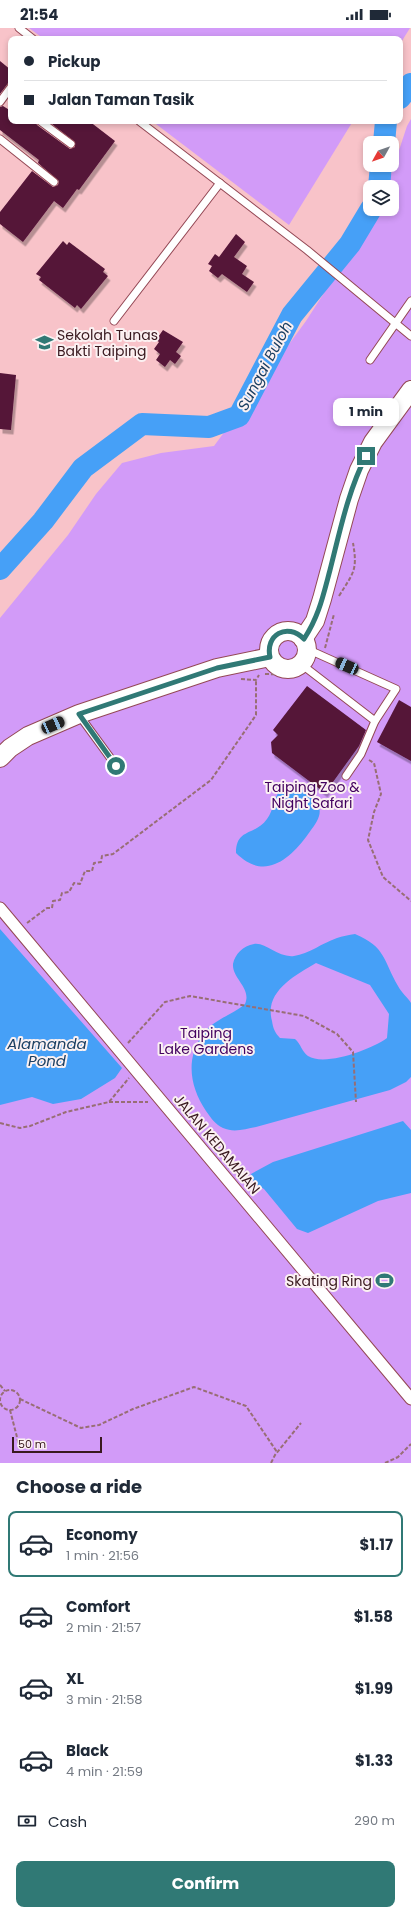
<!DOCTYPE html>
<html lang="en">
<head>
<meta charset="utf-8">
<style>
	:root { --surface:#fff; --page:#f6f6f7; --text:#1f2937; --muted:#747a83; --line:#e0e1e3; --accent:#307975 }
	body { margin:0; font-family:Poppins,sans-serif; background:var(--page); color:var(--text); height:100vh; display:flex; flex-direction:column; font-size:15px; white-space:nowrap }
	* { box-sizing:border-box; margin:0 }
	p { font-size:13px; color:var(--muted) }
	.icon { flex:none; width:22px; height:22px; fill:none; stroke:currentColor; stroke-width:2; stroke-linecap:round; stroke-linejoin:round }
	.map { position:relative; height:1435px; overflow:hidden }
	.sheet { display:flex; flex-direction:column; background:var(--surface); flex:1 }
	.sheet>* { flex:none }
	.hud { position:absolute; left:8px; top:8px; width:395px; height:88px; border-radius:8px; box-shadow:0 2px 6px #0003; display:grid; align-content:center; height:88px; padding:0 16px; background:var(--surface) }
	.needle { width:26px; rotate:230deg }
	.tools { position:absolute; left:363px; top:108px; display:grid; gap:8px }
	.tools a { display:grid; place-items:center; width:36px; height:36px; border-radius:8px; background:var(--surface); box-shadow:0 2px 6px #0003; font-size:20px }
	.scale { position:absolute; left:12px; bottom:10px; width:90px; box-sizing:border-box; padding-left:4px; border:2px solid #39191f; border-top:0; font-size:11px; line-height:14px; white-space:nowrap; color:#39191f; -webkit-text-stroke:3px #fbf1f2; paint-order:stroke }
	.end { position:absolute; width:18px; height:18px; margin:-9px; border:5px solid #307975; background:#fff; box-shadow:0 0 0 2px #fff }
	.from { border-radius:50% }
	.bubble { position:absolute; height:28px; border-radius:8px; background:var(--surface); box-shadow:0 2px 6px #0003; font-size:13px; font-weight:700; line-height:28px; text-align:center }
	.car { position:absolute; width:12px; height:24px; margin:-12px -6px; border-radius:5px; box-shadow:0 0 3px 1px #0007; background:linear-gradient(#222 24%,#8ab4d8 0 40%,#222 0 76%,#8ab4d8 0 86%,#222 0) }
	.hud b { display:flex; align-items:center; gap:14px; height:38px; font-size:15px }
	.hud b+b { border-top:1px solid var(--line) }
	.hud i { width:10px; height:10px; background:var(--text) }
	ul { padding:0; list-style:none }
	li { display:flex; align-items:center; gap:12px; height:66px; margin:0 8px 6px; padding:0 8px; border:2px solid transparent; border-radius:8px }
	li div { flex:1 }
	li b { display:block; font-size:15px }
	li em { font-style:normal; font-weight:700 }
	li.on { border-color:var(--accent) }
	li>.icon { width:36px; height:36px; stroke-width:1.5 }
	h2 { padding:0 16px; font-size:18px; line-height:48px }
	.pay { display:flex; align-items:center; gap:10px; height:44px; padding:0 16px; font-size:15px }
	.pay p { margin-inline-start:auto }
	.action { display:flex; gap:8px; margin-top:auto; padding:8px 16px }
	.action a { flex:1; height:46px; border-radius:8px; background:var(--accent); color:#fff; font-size:16px; font-weight:700; line-height:46px; text-align:center }
	.status { display:flex; justify-content:space-between; align-items:center; height:28px; padding:0 20px; background:var(--surface); direction:ltr }
	.status svg { height:11px; fill:currentColor }
	.map>svg:first-child { display:block }
	.green { fill:#d29bf8 }
	.water { fill:#46a0f7; fill-rule:evenodd }
	.lines { fill:none; stroke-linecap:round; stroke-linejoin:round }
	.river { stroke:#46a0f7; stroke-width:22 }
	.building { fill:#551438; filter:url(#shadow) }
	.service-casing { stroke:#944855; stroke-width:9 }
	.pedestrian-casing { stroke:#944855; stroke-width:13 }
	.tertiary-casing { stroke:#944855; stroke-width:20 }
	.path { stroke:#986e74; stroke-width:2; stroke-dasharray:4 2; stroke-linecap:butt }
	.service { stroke:#fff; stroke-width:7 }
	.pedestrian { stroke:#fff; stroke-width:11 }
	.tertiary { stroke:#fff; stroke-width:18 }
	.route { stroke:#307975; stroke-width:5 }
	.labels { text-anchor:middle; stroke-width:4; stroke-linejoin:round; paint-order:stroke }
	.poi-label { font-size:14px; fill:#39191f; stroke:#fbf1f2; text-anchor:start }
	.park-label { font-size:14px; fill:#42005f; stroke:#fbf1f2 }
	.street-label { font-size:14px; fill:#39191f; stroke:#fbf1f2 }
	.water-label { font-size:15px; font-style:italic; fill:#1b3f62; stroke:#fbf1f2 }
</style>
</head>
<body>
<div class="status"><b>21:54</b><svg viewBox="0 0 49 12"><path d="M0 12V9h3v3zM5 12V6h3v6zM10 12V3h3v9zM15 12V0h3v12zM26 1h20v11H26zM47 4h2v5h-2z"/></svg></div>
<div class="map">
<svg width="411" height="1435" viewBox="0 0 411 1435">
	<defs>
		<filter id="shadow"><feDropShadow dx="2.5" dy="4.5" stdDeviation="0" flood-color="#0004"/></filter>
	</defs>
	<rect width="100%" height="100%" fill="#f8c3c9"/>
	<g class="green">
		<path d="M29 0H410L400 16V11H44Z"/>
		<path d="M411 91V1435H0V590L68 507 96 466 122 435 161 425 214 418 306 293 378 181H392V159H387L407 98Z"/>
		<path d="M152 93H353L289 197Z"/>
	</g>
	<g class="water">
		<path d="M281 761C289 762 299 760 306 763 315 768 322 778 319 788 317 795 310 803 306 809 287 834 263 852 236 825 236 800 255 808 267 791 274 782 273 770 281 761Z"/>
		<path d="M0 901 122 1040 115 1050 81 1071 53 1076 32 1069 0 1077Z"/>
		<path d="M355 906C386 919 383 932 398 958 401 964 408 970 411 975 411 979 411 1040 411 1049L406 1054 390 1062 256 1099C245 1101 234 1105 223 1100 215 1096 211 1090 206 1083 190 1059 185 1031 203 1006 213 992 232 987 245 976 252 960 232 951 233 936 235 926 243 918 254 916 266 914 278 930 294 928 309 926 322 915 337 910 342 908 349 907 355 906ZM316 935 370 957 389 986 387 1010C372 1021 325 1039 308 1028 302 1024 301 1016 295 1011L280 1010C275 1005 273 1000 272 993 264 964 294 948 316 935Z"/>
		<path d="M403 1093 411 1102V1165L378 1173 308 1205 297 1201 264 1161 254 1155 251 1146 273 1134Z"/>
	</g>
	<g class="lines">
		<g class="river">
			<path d="M400 70 411 56"/>
			<path d="M384 115 386 93"/>
			<path d="M379 159 381 137"/>
			<path d="M0 541 43 493 83 440 142 396 209 399 239 388 292 287 350 216 371 181"/>
		</g>
	</g>
	<g class="building">
		<path d="M0 33 11 42V51L0 66Z"/>
		<path d="M3 78 11 83V93H35L37 97 70 121 75 119V114L48 93H89L115 113 79 162 77 161 63 180 54 173 23 214 0 196V184L32 143 53 159 58 157 59 153 38 135 39 132 0 102V79Z"/>
		<path d="M236 206 245 214 234 229 247 238 242 246 254 254 247 264 222 246 218 250 209 243 212 238 208 236 215 226 219 229Z"/>
		<path d="M63 213 67 217 69 214 105 241 103 244 108 248 81 281 77 277 75 280 39 252 41 249 36 246Z"/>
		<path d="M163 302 183 314 176 324 181 328 175 336 170 332 165 339 156 332 160 326 154 321 159 314 156 312Z"/>
		<path d="M0 345 16 347 11 402 0 401Z"/>
		<path d="M307 658 366 702 359 718 325 765 272 725 271 714 278 707 273 702Z"/>
		<path d="M399 672 411 679V733L377 714Z"/>
	</g>
	<g class="lines">
		<defs>
			<g id="service">
				<path d="M19 0 33 11"/>
				<path d="M0 74 11 59"/>
				<path d="M40 93 71 116"/>
				<path d="M139 93 307 222 411 308"/>
				<path d="M0 111 54 154"/>
				<path d="M114 293 220 155"/>
				<path d="M370 332 411 273"/>
				<path d="M307 621 396 661 375 693"/>
				<path d="M301 636 375 693 361 726 346 748"/>
				<path d="M79 687 117 739"/>
			</g>
			<path id="pedestrian" d="M0 880 411 1371"/>
			<g id="tertiary">
				<circle cx="288" cy="622" r="19"/>
				<path d="M303 611 315 593 322 571 349 471 359 442 373 414 411 362"/>
				<path d="M0 730 10 720 28 708 79 686 217 640 270 629"/>
			</g>
		</defs>
		<use href="#service" class="service-casing"/>
		<use href="#pedestrian" class="pedestrian-casing"/>
		<use href="#tertiary" class="tertiary-casing"/>
		<g class="path">
			<path d="M339 568C353 545 358 543 353 515"/>
			<path d="M325 620 334 586"/>
			<path d="M265 646 299 647"/>
			<path d="M241 651 256 652 259 647"/>
			<path d="M369 732 374 735 381 766 374 784 368 812 383 849 411 873"/>
			<path d="M27 895 47 880H52L53 873 60 872 62 865 69 864 74 855 80 856 85 843H92L94 835 101 834 102 828 113 826 211 752 256 687V652"/>
			<path d="M128 1015 165 974 190 968 304 988 337 1006 353 1024 356 1074"/>
			<path d="M109 1074H148"/>
			<path d="M0 1095 20 1100 30 1098 66 1084 109 1074 129 1050"/>
			<path d="M0 1357 5 1363"/>
			<circle cx="10" cy="1372" r="10"/>
			<path d="M20 1371 81 1400 99 1397 133 1381 194 1359 246 1378 277 1424"/>
			<path d="M10 1382 19 1417"/>
			<path d="M271 1435 275 1427 301 1395"/>
			<path d="M385 1435 398 1429 411 1416"/>
		</g>
		<use href="#service" class="service"/>
		<use href="#pedestrian" class="pedestrian"/>
		<use href="#tertiary" class="tertiary"/>
	</g>
	<g class="lines">
		<path class="route" d="M116 738 79 686 217 640 270 629C265 607 287 594 304 611 319 588 323 568 330 542 340 503 348 463 366 428"/>
	</g>
	<defs>
		<symbol id="school-bare" viewBox="-9 -9 18 18"><path d="M0-5L7-2L0 1L-7-2ZM-4 1L0 2.5L4 1V4Q0 6-4 4Z" fill="#307975" stroke="#fbf1f2" stroke-width="2.5" paint-order="stroke"/></symbol>
		<symbol id="stadium-bare" viewBox="-9 -9 18 18"><path d="M0-5a6.5 5 0 1 0 0 10a6.5 5 0 1 0 0-10ZM-3.5-1.8h7v3.6h-7Z" fill="#307975" stroke="#fbf1f2" stroke-width="2.5" paint-order="stroke"/></symbol>
	</defs>
	<g fill-rule="evenodd">
		<use href="#school-bare" x="32" y="302" width="25" height="25"/>
		<use href="#stadium-bare" x="372" y="1240" width="25" height="25"/>
	</g>
	<g class="labels">
		<g class="poi-label">
			<text x="57" y="312">Sekolah Tunas<tspan x="57" dy="16">Bakti Taiping</tspan></text>
			<text x="372" y="1258" text-anchor="end">Skating Ring</text>
		</g>
		<g class="park-label">
			<text x="312" y="764">Taiping Zoo &amp;<tspan x="312" dy="16">Night Safari</tspan></text>
			<text x="206" y="1010">Taiping<tspan x="206" dy="16">Lake Gardens</tspan></text>
		</g>
		<g class="street-label">
			<text transform="translate(217 1116) rotate(50)" y="5">JALAN KEDAMAIAN</text>
		</g>
		<g class="water-label">
			<text transform="translate(265 338) rotate(-62)" y="5">Sungai Buloh</text>
			<text x="47" y="1021">Alamanda<tspan x="47" dy="17">Pond</tspan></text>
		</g>
	</g>
</svg>
<div class="tools">
<a><svg class="needle" viewBox="-14 -14 28 28"><path d="M0-13l5 13h-10z" fill="#e53935"/><path d="M0 13l5-13h-10z" fill="#747a83"/></svg></a>
<a><svg class="icon" aria-label="layers" viewBox="0 0 24 24"><path d="M12 4l9 5-9 5-9-5zM3 14l9 5 9-5"/></svg></a>
</div>
<div class="scale">50 m</div>
<i class="end from" style="left:116px;top:738px"></i>
<i class="end" style="left:366px;top:428px"></i>
<div class="bubble" style="left:333px;top:370px;width:66px">1 min</div>
<i class="car" style="left:347px;top:638px;rotate:294deg"></i>
<i class="car" style="left:53px;top:697px;rotate:66deg"></i>
<div class="hud">
<b><i class="from"></i>Pickup</b>
<b><i></i>Jalan Taman Tasik</b>
</div>
</div>
<section class="sheet">
<h2>Choose a ride</h2>
<ul>
<li class="on"><svg class="icon" aria-label="car" viewBox="0 0 24 24"><path d="M5 17H2v-5l4-1 3-4h7l3 4 3 1v5h-3M9 17h6M6 11h13"/><circle cx="7" cy="17" r="2"/><circle cx="17" cy="17" r="2"/></svg><div><b>Economy</b><p>1 min · 21:56</p></div><em>$1.17</em></li>
<li><svg class="icon" aria-label="car" viewBox="0 0 24 24"><path d="M5 17H2v-5l4-1 3-4h7l3 4 3 1v5h-3M9 17h6M6 11h13"/><circle cx="7" cy="17" r="2"/><circle cx="17" cy="17" r="2"/></svg><div><b>Comfort</b><p>2 min · 21:57</p></div><em>$1.58</em></li>
<li><svg class="icon" aria-label="car" viewBox="0 0 24 24"><path d="M5 17H2v-5l4-1 3-4h7l3 4 3 1v5h-3M9 17h6M6 11h13"/><circle cx="7" cy="17" r="2"/><circle cx="17" cy="17" r="2"/></svg><div><b>XL</b><p>3 min · 21:58</p></div><em>$1.99</em></li>
<li><svg class="icon" aria-label="car" viewBox="0 0 24 24"><path d="M5 17H2v-5l4-1 3-4h7l3 4 3 1v5h-3M9 17h6M6 11h13"/><circle cx="7" cy="17" r="2"/><circle cx="17" cy="17" r="2"/></svg><div><b>Black</b><p>4 min · 21:59</p></div><em>$1.33</em></li>
</ul>
<div class="pay"><svg class="icon" aria-label="cash" viewBox="0 0 24 24"><path d="M3 7h18v10H3z"/><circle cx="12" cy="12" r="2"/></svg>Cash<p>290 m</p></div>
<div class="action"><a>Confirm</a></div>
</section>
</body>
</html>
